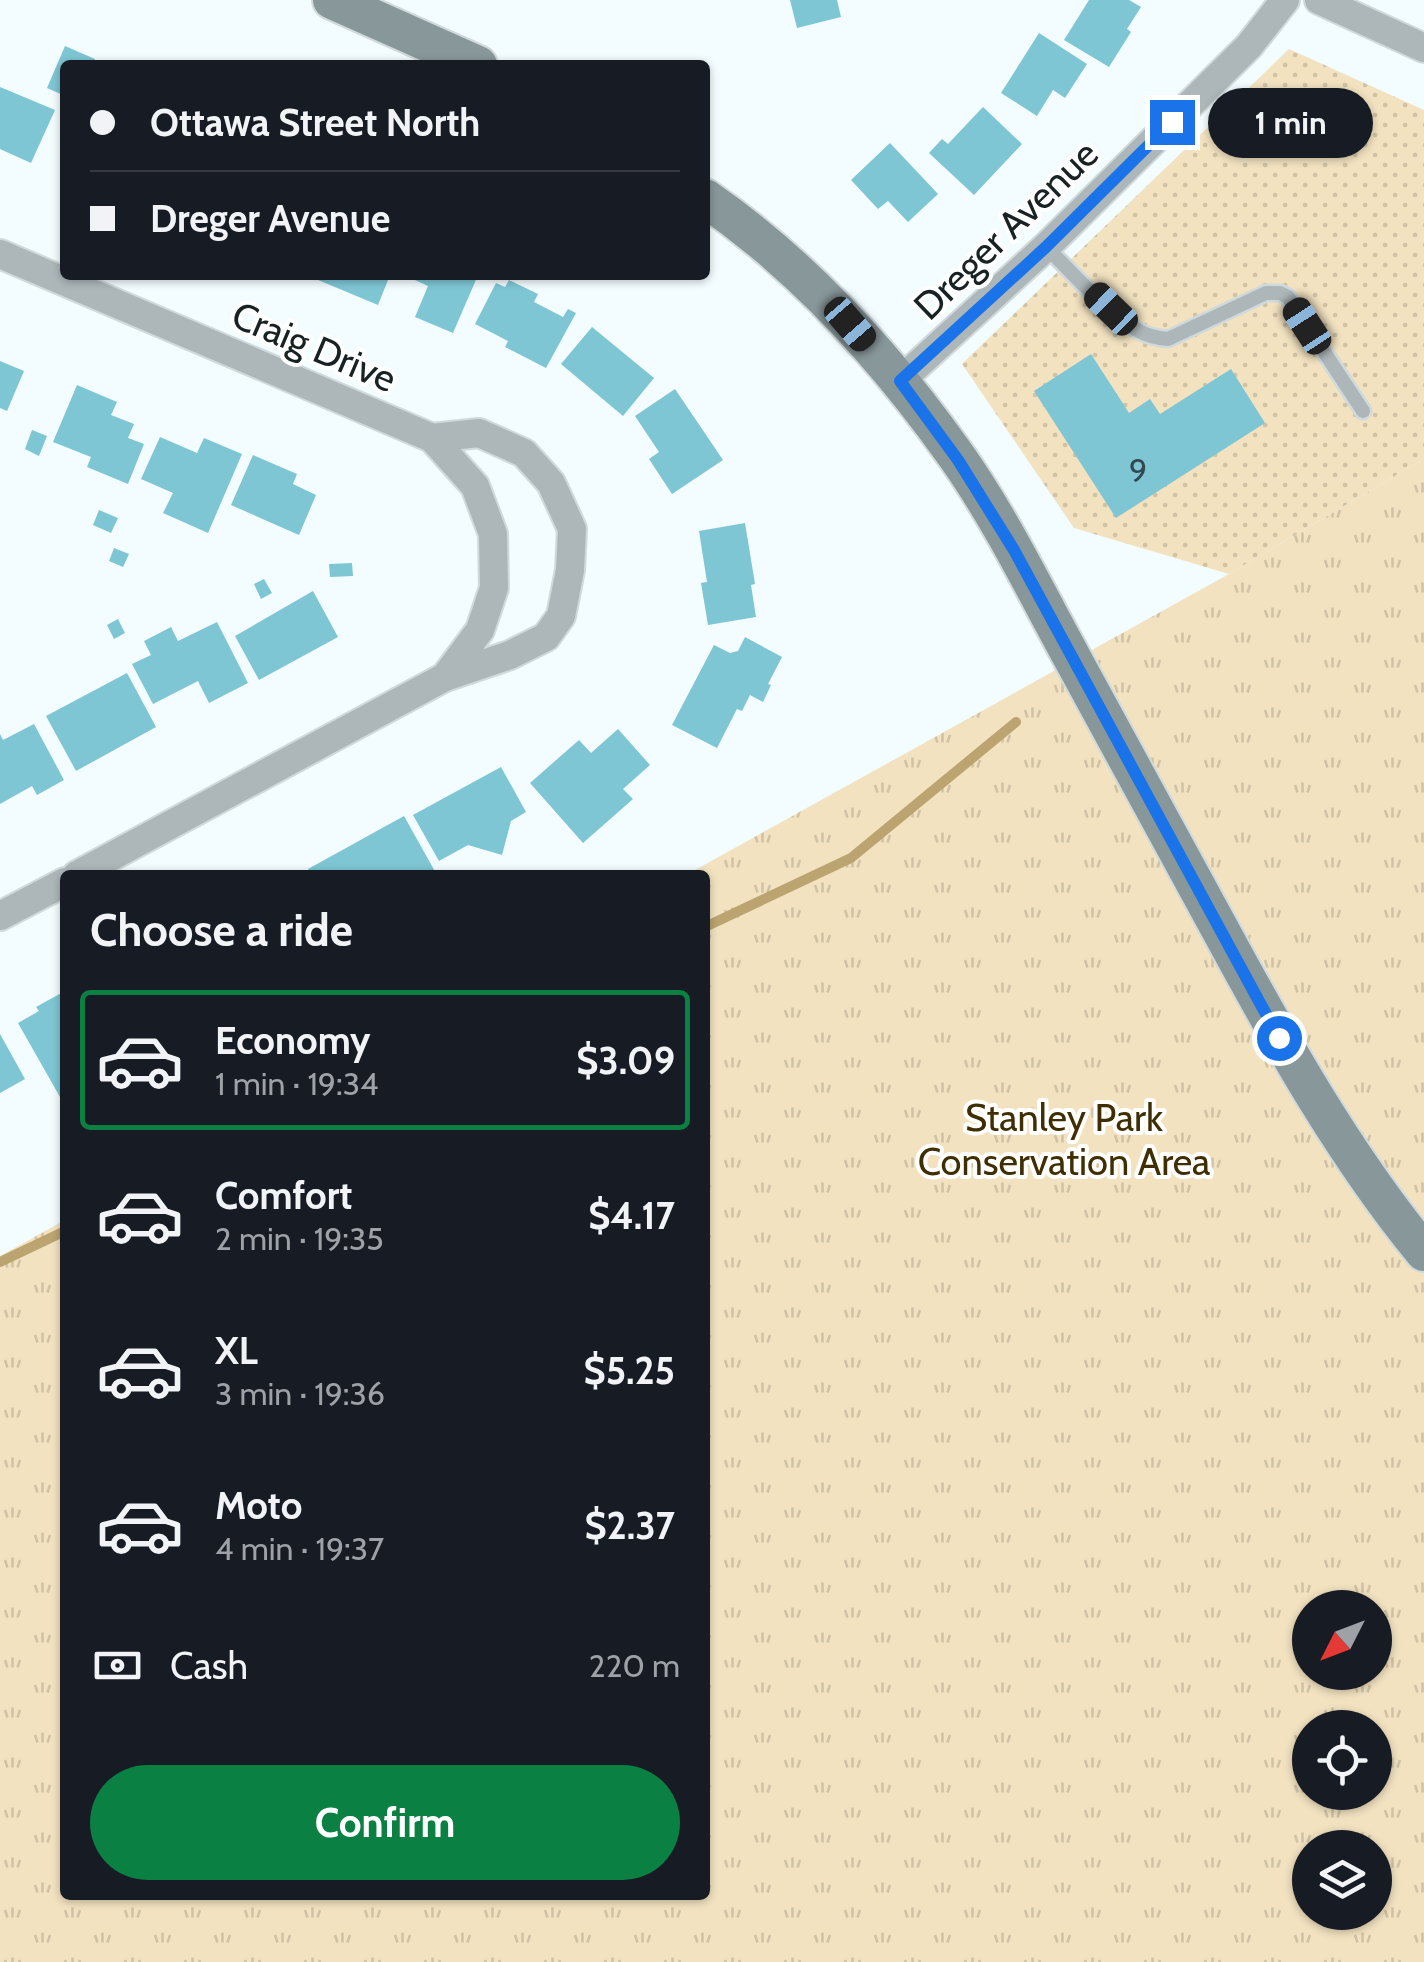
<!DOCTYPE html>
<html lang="en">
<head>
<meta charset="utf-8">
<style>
	:root { --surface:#171b24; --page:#20242c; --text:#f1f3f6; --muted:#9ea1a6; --line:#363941; --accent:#0b8043 }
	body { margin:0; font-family:Cabin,sans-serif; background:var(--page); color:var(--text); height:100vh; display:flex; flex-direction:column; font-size:38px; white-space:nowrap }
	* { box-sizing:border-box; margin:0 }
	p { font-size:32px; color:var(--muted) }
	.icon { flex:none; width:55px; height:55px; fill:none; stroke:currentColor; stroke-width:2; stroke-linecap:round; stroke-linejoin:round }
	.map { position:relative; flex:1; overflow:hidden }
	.drawer { position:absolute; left:60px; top:870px; width:650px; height:1030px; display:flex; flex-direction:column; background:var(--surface); border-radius:10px; box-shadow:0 2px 8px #0004 }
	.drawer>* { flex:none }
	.top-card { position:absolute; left:60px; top:60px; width:650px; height:220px; border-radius:10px; box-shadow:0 2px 8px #0004; display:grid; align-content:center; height:220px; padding:0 30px; background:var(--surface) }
	.needle { width:65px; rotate:228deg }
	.fabs { position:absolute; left:1292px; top:1590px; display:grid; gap:20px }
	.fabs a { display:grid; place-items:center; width:100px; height:100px; border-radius:50%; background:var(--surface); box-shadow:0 2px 8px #0004; font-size:50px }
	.end { position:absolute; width:45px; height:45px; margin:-22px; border:12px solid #1a73e8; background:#fff; box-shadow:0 0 0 5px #fff }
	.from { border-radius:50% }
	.bubble { position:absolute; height:70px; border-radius:35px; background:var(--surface); box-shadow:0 2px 8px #0004; font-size:32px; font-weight:700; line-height:70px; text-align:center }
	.car { position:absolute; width:30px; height:60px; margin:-30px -15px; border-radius:12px; box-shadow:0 0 8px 2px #0007; background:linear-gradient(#222 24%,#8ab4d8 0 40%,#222 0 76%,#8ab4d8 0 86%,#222 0) }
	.top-card b { display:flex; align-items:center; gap:35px; height:95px; font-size:38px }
	.top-card b+b { border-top:2px solid var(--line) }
	.top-card i { width:25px; height:25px; background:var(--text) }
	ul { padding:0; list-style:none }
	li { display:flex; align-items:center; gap:30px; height:140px; margin:0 20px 15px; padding:0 10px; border:5px solid transparent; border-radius:10px }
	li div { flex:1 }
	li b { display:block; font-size:38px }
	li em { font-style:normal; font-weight:700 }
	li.selected { border-color:var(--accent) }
	li>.icon { width:90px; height:90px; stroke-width:1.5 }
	h2 { padding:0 30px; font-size:45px; line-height:120px }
	.pay { display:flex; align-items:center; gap:25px; height:110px; padding:0 30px; font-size:38px }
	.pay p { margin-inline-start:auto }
	.action { display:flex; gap:20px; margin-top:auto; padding:20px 30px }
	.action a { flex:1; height:115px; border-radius:60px; background:var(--accent); color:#fff; font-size:40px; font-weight:700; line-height:115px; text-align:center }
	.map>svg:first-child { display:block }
	.grass { fill:url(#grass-dots) }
	.park { fill:url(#park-tufts); fill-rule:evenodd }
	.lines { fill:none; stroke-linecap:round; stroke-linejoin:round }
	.stream { stroke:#bba470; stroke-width:10 }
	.building { fill:#7ec6d4 }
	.lane-casing { stroke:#d0d9db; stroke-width:19 }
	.street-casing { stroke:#d0d9db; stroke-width:32 }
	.secondary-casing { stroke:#d0d9db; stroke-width:42 }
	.lane { stroke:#adb7b9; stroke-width:14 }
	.street { stroke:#adb7b9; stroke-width:28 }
	.secondary { stroke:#88979a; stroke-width:38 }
	.route { stroke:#1a73e8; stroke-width:12 }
	.labels { text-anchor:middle; stroke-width:8; stroke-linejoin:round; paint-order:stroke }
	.number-label { font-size:32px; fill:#324a4f }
	.street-label { font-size:38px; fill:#182123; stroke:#fff }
	.park-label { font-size:38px; fill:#3f2e02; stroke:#fff }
</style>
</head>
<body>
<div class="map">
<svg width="1424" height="1962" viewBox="0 0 1424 1962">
	<defs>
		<pattern id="grass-dots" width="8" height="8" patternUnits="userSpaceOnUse" patternTransform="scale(2.5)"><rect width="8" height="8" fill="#f2e2c0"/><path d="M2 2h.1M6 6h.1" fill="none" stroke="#cfc2a5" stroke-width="1.8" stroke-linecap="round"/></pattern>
		<pattern id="park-tufts" width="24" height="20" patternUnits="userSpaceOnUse" patternTransform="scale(2.5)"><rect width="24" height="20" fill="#f2e2c0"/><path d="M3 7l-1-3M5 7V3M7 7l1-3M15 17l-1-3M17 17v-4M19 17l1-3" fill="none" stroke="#cfc2a5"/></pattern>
	</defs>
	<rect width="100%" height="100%" fill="#f3fcfe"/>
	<path class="grass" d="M1289 49 1424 110V459L1229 574 1074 528 962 364Z"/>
	<path class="park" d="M1424 459V1962H0V1256L65 1220V1895H705V875H686L1229 574ZM1310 1608H1375V1672H1310ZM1310 1728H1375V1792H1310ZM1310 1848H1375V1912H1310Z"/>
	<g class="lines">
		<g class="stream">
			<path d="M705 927 851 858 1016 722"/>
			<path d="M0 1262 65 1231"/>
		</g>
	</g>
	<g class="building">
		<path d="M790 0H837L841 17 797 28Z"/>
		<path d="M1089 0H1129L1141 7 1127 29 1131 32 1109 67 1064 40Z"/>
		<path d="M1039 33 1087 64 1065 98 1053 90 1037 116 1001 93Z"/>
		<path d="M65 46 95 59 93 65H65V96L47 88Z"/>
		<path d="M0 87 55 110 31 163 0 149Z"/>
		<path d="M983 107 1022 144 974 195 929 153 942 139 948 144Z"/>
		<path d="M890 143 938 194 908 222 888 201 878 209 851 180Z"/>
		<path d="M306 275H390L378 305Z"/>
		<path d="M404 275H478L453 333 415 317 428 286Z"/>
		<path d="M509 280 538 294 534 302 563 317 568 309 576 313 546 368 505 347 508 341 475 324 496 283 505 287Z"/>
		<path d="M592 327 654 378 623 416 561 364Z"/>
		<path d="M1091 354 1129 413 1150 399 1160 414 1231 369 1265 423 1116 518 1034 391Z"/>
		<path d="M0 361 24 371 7 411 0 408Z"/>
		<path d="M77 385 117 402 111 415 134 424 128 438 144 444 128 484 87 467 91 457 53 442Z"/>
		<path d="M675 389 723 460 672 494 649 459 659 452 635 416Z"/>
		<path d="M32 430 47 436 39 456 25 449Z"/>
		<path d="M160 437 197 453 204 438 242 454 208 533 163 513 173 493 141 479Z"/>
		<path d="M253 455 297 474 293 484 316 495 299 535 231 505Z"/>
		<path d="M99 510 118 518 111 533 93 525Z"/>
		<path d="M745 523 755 584 751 585 756 617 708 625 701 583 707 582 699 531Z"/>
		<path d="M114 548 129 554 123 567 109 561Z"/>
		<path d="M352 563 353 576 330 577 329 564Z"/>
		<path d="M264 579 272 593 261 599 254 584Z"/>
		<path d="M313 591 338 637 259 680 235 636Z"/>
		<path d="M118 619 125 633 114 639 107 625Z"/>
		<path d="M217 622 248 683 209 703 198 681 153 704 132 664 151 655 144 641 171 627 178 641Z"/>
		<path d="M745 637 782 657 768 684 771 685 763 702 750 695 742 711 737 709 717 748 672 725 714 645 730 653 738 651Z"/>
		<path d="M127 673 156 727 76 771 46 716Z"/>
		<path d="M34 724 64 780 37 795 32 786 0 804V734L3 740Z"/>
		<path d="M618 729 650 765 623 789 633 799 583 843 530 783 579 740 591 753Z"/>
		<path d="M501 767 526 812 511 821 502 855 468 845 439 861 413 815Z"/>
		<path d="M404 816 437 875H311L308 869Z"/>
		<path d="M65 991V1094L60 1097 18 1023 39 1011 36 1007Z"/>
		<path d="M0 1034 25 1079 0 1093Z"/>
	</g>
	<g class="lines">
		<defs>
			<path id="lane" d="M1046 247C1074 274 1103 309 1137 330 1147 336 1157 338 1168 339L1266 293H1280L1288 297 1363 411"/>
			<g id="street">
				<path d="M1319 0 1424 48"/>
				<path d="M0 254 432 438 475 486 493 534 494 588 480 630 445 677 77 875"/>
				<path d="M900 381 1046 247 1249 46 1285 0"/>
				<path d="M432 438 479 433 524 453 551 483 572 529 570 570 561 616 546 637 510 655 445 677"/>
				<path d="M0 916 65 882"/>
			</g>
			<g id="secondary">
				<path d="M332 0 478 65"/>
				<path d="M705 198C805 267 887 358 957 457 1000 518 1034 588 1070 654 1121 747 1171 840 1222 933 1281 1042 1345 1156 1424 1252"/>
			</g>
		</defs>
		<use href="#lane" class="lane-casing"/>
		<use href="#street" class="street-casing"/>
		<use href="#secondary" class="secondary-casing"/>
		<use href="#lane" class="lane"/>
		<use href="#street" class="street"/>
		<use href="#secondary" class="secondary"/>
	</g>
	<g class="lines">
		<path class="route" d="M1172 122 1046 247 900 381 958 460 1014 550 1279 1038"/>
	</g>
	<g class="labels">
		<g class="number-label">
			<text x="1138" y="481">9</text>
		</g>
		<g class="street-label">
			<text transform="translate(1006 230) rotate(-44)" y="13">Dreger Avenue</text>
			<text transform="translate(314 347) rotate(23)" y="13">Craig Drive</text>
		</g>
		<g class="park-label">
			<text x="1064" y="1131">Stanley Park<tspan x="1064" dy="44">Conservation Area</tspan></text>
		</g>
	</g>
</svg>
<div class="fabs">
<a><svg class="needle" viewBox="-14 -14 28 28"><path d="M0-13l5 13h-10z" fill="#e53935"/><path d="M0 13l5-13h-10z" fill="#9ea1a6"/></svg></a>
<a><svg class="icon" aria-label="locate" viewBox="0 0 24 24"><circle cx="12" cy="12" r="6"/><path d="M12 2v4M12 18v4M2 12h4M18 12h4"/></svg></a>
<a><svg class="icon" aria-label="layers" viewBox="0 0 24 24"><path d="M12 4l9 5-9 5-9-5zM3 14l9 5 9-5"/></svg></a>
</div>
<i class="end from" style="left:1279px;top:1038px"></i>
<i class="end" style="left:1172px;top:122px"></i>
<div class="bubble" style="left:1208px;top:88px;width:165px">1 min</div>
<i class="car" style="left:1111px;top:309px;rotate:314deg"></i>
<i class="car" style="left:850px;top:324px;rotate:139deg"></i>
<i class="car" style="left:1307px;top:326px;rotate:327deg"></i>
<div class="top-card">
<b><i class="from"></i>Ottawa Street North</b>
<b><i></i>Dreger Avenue</b>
</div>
<section class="drawer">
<h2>Choose a ride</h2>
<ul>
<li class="selected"><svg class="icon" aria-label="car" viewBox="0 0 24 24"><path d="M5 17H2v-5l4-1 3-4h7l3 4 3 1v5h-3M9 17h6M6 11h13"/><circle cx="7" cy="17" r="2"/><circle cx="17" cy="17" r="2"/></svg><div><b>Economy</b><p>1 min · 19:34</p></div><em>$3.09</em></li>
<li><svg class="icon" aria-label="car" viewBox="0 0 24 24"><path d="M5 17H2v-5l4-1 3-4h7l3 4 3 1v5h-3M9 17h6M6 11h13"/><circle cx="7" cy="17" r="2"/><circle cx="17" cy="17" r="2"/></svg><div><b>Comfort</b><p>2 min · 19:35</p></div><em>$4.17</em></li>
<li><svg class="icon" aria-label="car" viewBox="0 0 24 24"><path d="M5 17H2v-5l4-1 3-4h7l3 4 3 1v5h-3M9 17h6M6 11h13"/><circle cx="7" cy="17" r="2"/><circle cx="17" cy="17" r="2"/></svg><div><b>XL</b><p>3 min · 19:36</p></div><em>$5.25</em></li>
<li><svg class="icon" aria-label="car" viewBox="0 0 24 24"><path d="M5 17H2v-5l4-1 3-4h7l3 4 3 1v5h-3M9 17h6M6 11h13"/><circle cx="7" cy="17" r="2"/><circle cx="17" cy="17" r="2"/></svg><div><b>Moto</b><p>4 min · 19:37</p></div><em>$2.37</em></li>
</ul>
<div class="pay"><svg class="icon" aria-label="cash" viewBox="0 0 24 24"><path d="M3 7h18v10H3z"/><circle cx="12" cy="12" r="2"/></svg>Cash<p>220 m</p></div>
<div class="action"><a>Confirm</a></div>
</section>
</div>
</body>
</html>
